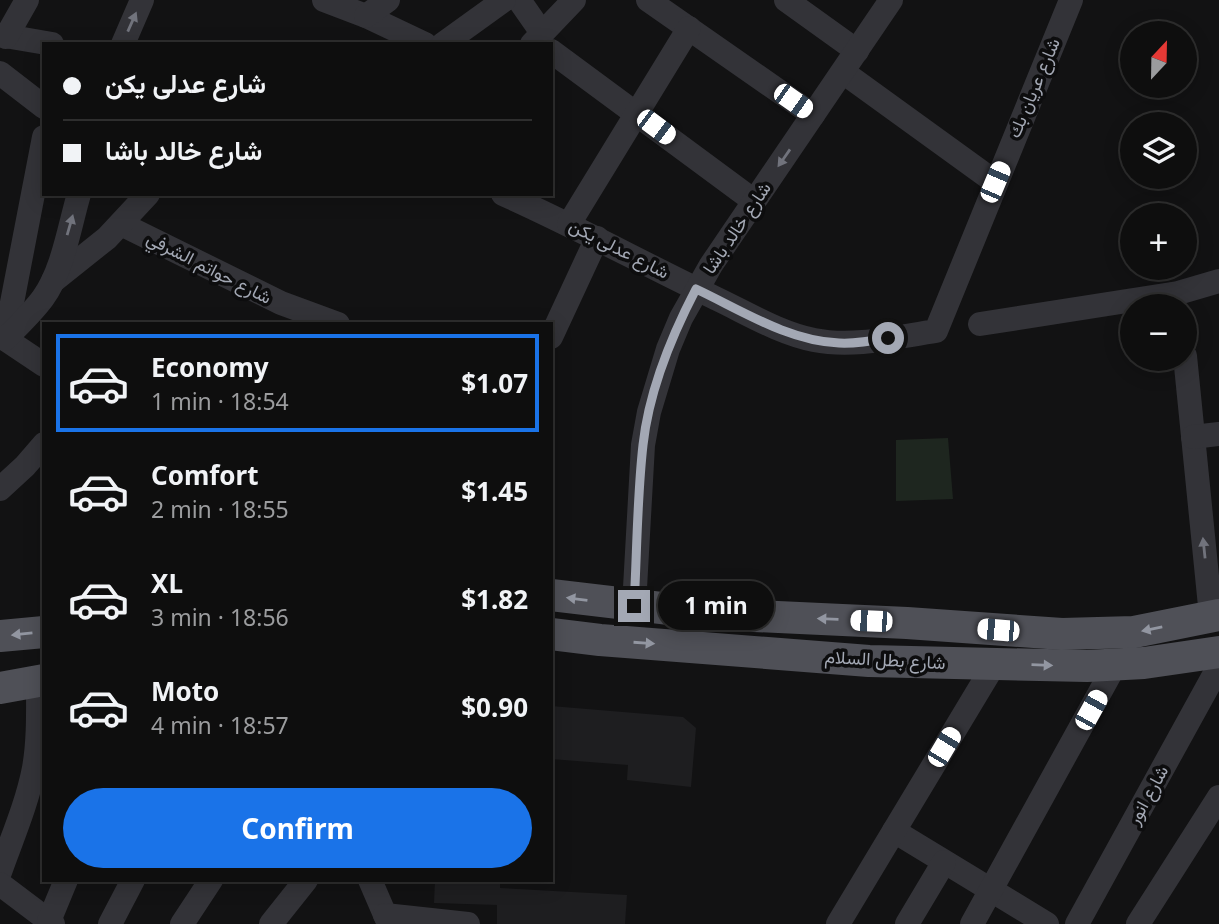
<!DOCTYPE html>
<html lang="en">
<head>
<meta charset="utf-8">
<style>
	:root { --surface:#0e0e0e; --page:#1c1c1c; --text:#f1f3f6; --muted:#9b9c9e; --line:#2e2e2e; --accent:#1a73e8 }
	body { margin:0; font-family:"Noto Sans",Vazirmatn,sans-serif; background:var(--page); color:var(--text); height:100vh; display:flex; flex-direction:column; font-size:26px; white-space:nowrap }
	* { box-sizing:border-box; margin:0 }
	p { font-size:23px; color:var(--muted) }
	.icon { flex:none; width:38px; height:38px; fill:none; stroke:currentColor; stroke-width:2; stroke-linecap:round; stroke-linejoin:round }
	.map { position:relative; flex:1; overflow:hidden }
	.sheet { position:absolute; left:42px; top:322px; width:511px; height:560px; display:flex; flex-direction:column; background:var(--surface); border-radius:0px; box-shadow:0 4px 18px #0003,0 0 0 2px var(--line) }
	.sheet>* { flex:none }
	.top-card { position:absolute; left:42px; top:42px; width:511px; height:154px; border-radius:0px; box-shadow:0 4px 18px #0003,0 0 0 2px var(--line); display:grid; align-content:center; height:154px; padding:0 21px; background:var(--surface) }
	.needle { width:46px; rotate:22deg }
	.buttons { position:absolute; left:1120px; top:21px; display:grid; gap:14px }
	.buttons a { display:grid; place-items:center; width:77px; height:77px; border-radius:50%; background:var(--surface); box-shadow:0 4px 18px #0003,0 0 0 2px var(--line); font-size:35px }
	.end { position:absolute; width:32px; height:32px; margin:-16px; border:9px solid #a3a8b4; background:#111; box-shadow:0 0 0 4px #111 }
	.from { border-radius:50% }
	.bubble { position:absolute; height:49px; border-radius:24px; background:var(--surface); box-shadow:0 4px 18px #0003,0 0 0 2px var(--line); font-size:23px; font-weight:700; line-height:49px; text-align:center }
	.car { position:absolute; width:21px; height:42px; margin:-21px -10px; border-radius:9px; box-shadow:0 0 5px 2px #0007; background:linear-gradient(#fff 24%,#345 0 40%,#fff 0 76%,#345 0 86%,#fff 0) }
	.top-card b { display:flex; align-items:center; gap:24px; height:66px; font-size:26px }
	.top-card b+b { border-top:2px solid var(--line) }
	.top-card i { width:18px; height:18px; background:var(--text) }
	ul { padding:12px 0 0; list-style:none }
	li { display:flex; align-items:center; gap:21px; height:98px; margin:0 14px 10px; padding:0 7px; border:4px solid transparent; border-radius:0px }
	li div { flex:1 }
	li b { display:block; font-size:26px }
	li em { font-style:normal; font-weight:700 }
	li.on { border-color:var(--accent) }
	li>.icon { width:63px; height:63px; stroke-width:1.5 }
	.primary-button { display:flex; gap:14px; margin-top:auto; padding:14px 21px }
	.primary-button a { flex:1; height:80px; border-radius:42px; background:var(--accent); color:#fff; font-size:28px; font-weight:700; line-height:80px; text-align:center }
	.map>svg:first-child { display:block }
	.built { fill:#1e1e20 }
	.park { fill:#1e261f }
	.lines { fill:none; stroke-linecap:round; stroke-linejoin:round }
	.minor { stroke:#333338; stroke-width:24 }
	.major { stroke:#4f5057; stroke-width:32 }
	.oneway { fill:#71737c }
	.oneway2 { fill:#9296a1 }
	.route { stroke:#a3a8b4; stroke-width:9 }
	.labels { text-anchor:middle; stroke-width:7; stroke-linejoin:round; paint-order:stroke }
	.street-label { font-size:18px; fill:#a3a8b4; stroke:#0d0d0e }
</style>
</head>
<body>
<div class="map">
<svg width="1219" height="924" viewBox="0 0 1219 924">
	<rect width="100%" height="100%" fill="#121213"/>
	<g class="built">
		<path d="M551 706 683 717 696 728 691 787 627 780 628 765 551 759Z"/>
		<path d="M435 880H500V888L627 895 625 924H497V905L434 903Z"/>
	</g>
	<path class="park" d="M948 438 953 499 896 501V440Z"/>
	<g class="lines">
		<g class="minor">
			<path d="M324 0 366 16 425 44"/>
			<path d="M519 0 542 33"/>
			<path d="M648 0 813 115"/>
			<path d="M786 0 857 51"/>
			<path d="M366 16 388 0"/>
			<path d="M0 35 52 44"/>
			<path d="M6 37 27 0"/>
			<path d="M123 44 142 0"/>
			<path d="M443 44 504 0"/>
			<path d="M532 44 574 0"/>
			<path d="M551 51 754 201"/>
			<path d="M843 72 995 182"/>
			<path d="M0 73 44 107"/>
			<path d="M44 137 5 339 44 365"/>
			<path d="M503 194C575 226 644 264 715 298 747 313 779 333 814 340 854 348 896 337 936 331L1071 0"/>
			<path d="M121 224 281 303 338 324"/>
			<path d="M569 224 689 28"/>
			<path d="M53 281 107 238 148 194"/>
			<path d="M980 324 1178 293 1219 281"/>
			<path d="M551 337 597 238"/>
			<path d="M5 339C18 326 32 313 43 298 63 270 69 228 79 194"/>
			<path d="M1185 356 1211 616"/>
			<path d="M1193 437 1219 434"/>
			<path d="M0 489 25 466 44 444"/>
			<path d="M634 606 643 445 649 412 668 349 681 318 711 265 891 0"/>
			<path d="M894 831 1047 924"/>
			<path d="M0 872C12 838 27 804 34 768 39 739 38 710 38 681"/>
			<path d="M370 880 389 924"/>
			<path d="M0 884 53 924"/>
			<path d="M385 915 468 924"/>
			<path d="M49 921 66 880"/>
			<path d="M110 924 133 880"/>
			<path d="M182 924 211 880"/>
			<path d="M271 924 306 880"/>
			<path d="M838 924 995 663"/>
			<path d="M907 924 944 862"/>
			<path d="M972 924 1115 665"/>
			<path d="M1077 924 1219 666"/>
			<path d="M1138 924 1219 797"/>
		</g>
		<g class="major">
			<path d="M551 595 712 614 907 623 1062 634 1134 632 1219 615"/>
			<path d="M551 634 600 640 869 661 1087 666 1144 663 1219 652"/>
			<path d="M0 636 44 632"/>
			<path d="M0 688 44 680"/>
		</g>
	</g>
	<defs><path id="oneway-solid" d="M-6-.8H1V-3.2L6.5 0L1 3.2V.8H-6Z" transform="scale(1.75)"/></defs>
	<g class="oneway">
		<use href="#oneway-solid" transform="translate(132 22) rotate(-66)"/>
		<use href="#oneway-solid" transform="translate(784 158) rotate(125)"/>
		<use href="#oneway-solid" transform="translate(70 225) rotate(-74)"/>
		<use href="#oneway-solid" transform="translate(1204 548) rotate(-96)"/>
	</g>
	<g class="oneway2">
		<use href="#oneway-solid" transform="translate(577 599) rotate(-173)"/>
		<use href="#oneway-solid" transform="translate(828 619) rotate(-178)"/>
		<use href="#oneway-solid" transform="translate(1152 629) rotate(168)"/>
		<use href="#oneway-solid" transform="translate(22 634) rotate(174)"/>
		<use href="#oneway-solid" transform="translate(644 643) rotate(4)"/>
		<use href="#oneway-solid" transform="translate(1042 665) rotate(2)"/>
	</g>
	<g class="lines">
		<path class="route" d="M634 606C637 553 637 498 643 445 649 390 671 337 696 289 741 310 788 341 839 343 855 344 872 341 888 338"/>
	</g>
	<g class="labels">
		<g class="street-label">
			<text transform="translate(1034 88) rotate(-67)" y="6">شارع عريان بك</text>
			<text transform="translate(737 228) rotate(-56)" y="6">شارع خالد باشا</text>
			<text transform="translate(619 249) rotate(27)" y="6">شارع عدلى يكن</text>
			<text transform="translate(209 268) rotate(27)" y="6">شارع حواتم الشرفي</text>
			<text transform="translate(885 660) rotate(3)" y="6">شارع بطل السلام</text>
			<text transform="translate(1148 795) rotate(-61)" y="6">شارع انور</text>
		</g>
	</g>
</svg>
<div class="buttons">
<a><svg class="needle" viewBox="-14 -14 28 28"><path d="M0-13l5 13h-10z" fill="#e53935"/><path d="M0 13l5-13h-10z" fill="#9b9c9e"/></svg></a>
<a><svg class="icon" aria-label="layers" viewBox="0 0 24 24"><path d="M12 4l9 5-9 5-9-5zM3 14l9 5 9-5"/></svg></a>
<a>+</a>
<a>−</a>
</div>
<i class="end from" style="left:888px;top:338px"></i>
<i class="end" style="left:634px;top:606px"></i>
<div class="bubble" style="left:658px;top:581px;width:116px">1 min</div>
<i class="car" style="left:793px;top:101px;rotate:125deg"></i>
<i class="car" style="left:656px;top:127px;rotate:127deg"></i>
<i class="car" style="left:995px;top:182px;rotate:23deg"></i>
<i class="car" style="left:871px;top:621px;rotate:272deg"></i>
<i class="car" style="left:998px;top:630px;rotate:275deg"></i>
<i class="car" style="left:1091px;top:710px;rotate:29deg"></i>
<i class="car" style="left:944px;top:747px;rotate:31deg"></i>
<div class="top-card">
<b><i class="from"></i>شارع عدلى يكن</b>
<b><i></i>شارع خالد باشا</b>
</div>
<section class="sheet">
<ul>
<li class="on"><svg class="icon" aria-label="car" viewBox="0 0 24 24"><path d="M5 17H2v-5l4-1 3-4h7l3 4 3 1v5h-3M9 17h6M6 11h13"/><circle cx="7" cy="17" r="2"/><circle cx="17" cy="17" r="2"/></svg><div><b>Economy</b><p>1 min · 18:54</p></div><em>$1.07</em></li>
<li><svg class="icon" aria-label="car" viewBox="0 0 24 24"><path d="M5 17H2v-5l4-1 3-4h7l3 4 3 1v5h-3M9 17h6M6 11h13"/><circle cx="7" cy="17" r="2"/><circle cx="17" cy="17" r="2"/></svg><div><b>Comfort</b><p>2 min · 18:55</p></div><em>$1.45</em></li>
<li><svg class="icon" aria-label="car" viewBox="0 0 24 24"><path d="M5 17H2v-5l4-1 3-4h7l3 4 3 1v5h-3M9 17h6M6 11h13"/><circle cx="7" cy="17" r="2"/><circle cx="17" cy="17" r="2"/></svg><div><b>XL</b><p>3 min · 18:56</p></div><em>$1.82</em></li>
<li><svg class="icon" aria-label="car" viewBox="0 0 24 24"><path d="M5 17H2v-5l4-1 3-4h7l3 4 3 1v5h-3M9 17h6M6 11h13"/><circle cx="7" cy="17" r="2"/><circle cx="17" cy="17" r="2"/></svg><div><b>Moto</b><p>4 min · 18:57</p></div><em>$0.90</em></li>
</ul>
<div class="primary-button"><a>Confirm</a></div>
</section>
</div>
</body>
</html>
